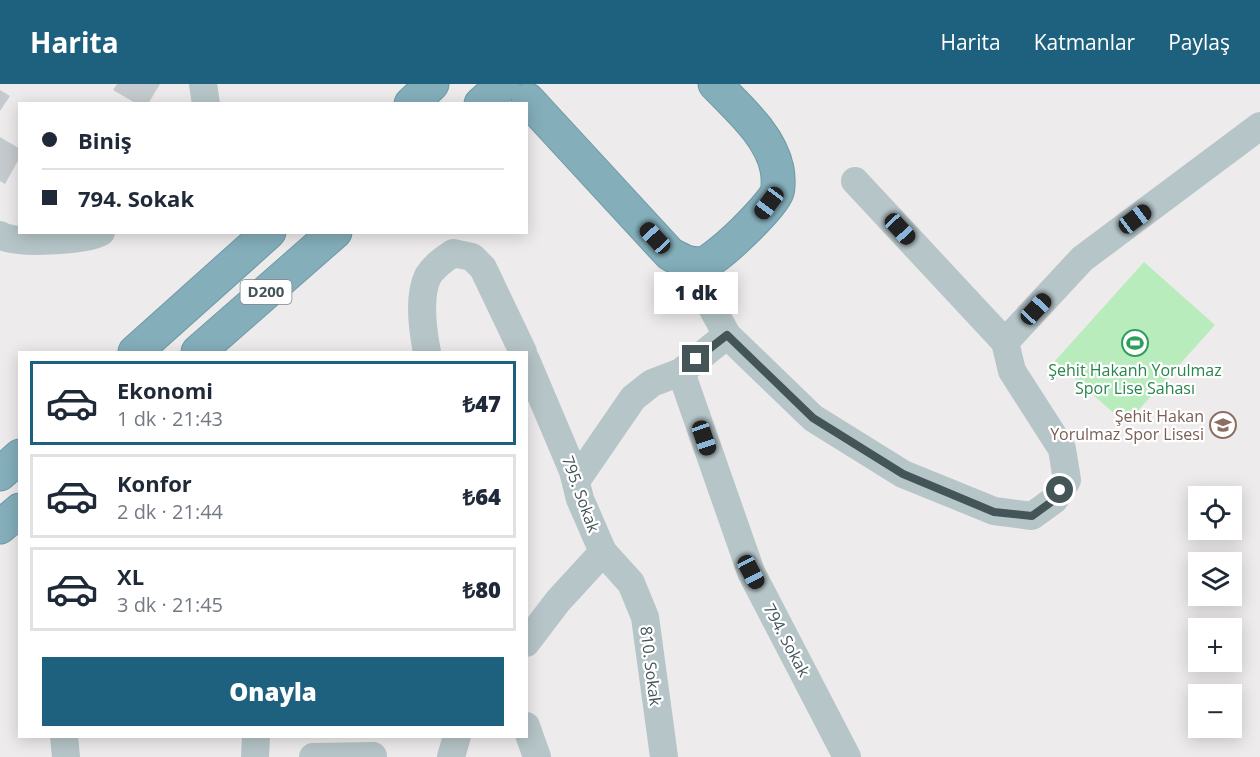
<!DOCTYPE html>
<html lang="tr">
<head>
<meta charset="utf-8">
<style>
	:root { --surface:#fff; --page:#f6f6f7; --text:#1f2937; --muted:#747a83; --line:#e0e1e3; --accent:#1e617f }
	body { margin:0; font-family:"Open Sans",sans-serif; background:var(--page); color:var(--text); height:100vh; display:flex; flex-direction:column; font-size:22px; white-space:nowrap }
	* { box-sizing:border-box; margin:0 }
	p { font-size:20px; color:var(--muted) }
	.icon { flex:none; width:33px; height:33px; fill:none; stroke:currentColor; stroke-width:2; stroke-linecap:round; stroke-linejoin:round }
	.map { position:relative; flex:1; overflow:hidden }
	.panel { position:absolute; left:18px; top:267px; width:510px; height:387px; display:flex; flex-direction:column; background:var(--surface); border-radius:0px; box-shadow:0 3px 15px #0003 }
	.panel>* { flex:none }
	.hud { position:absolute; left:18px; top:18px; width:510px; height:132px; border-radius:0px; box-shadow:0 3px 15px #0003; display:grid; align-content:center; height:132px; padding:0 24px; background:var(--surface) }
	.controls { position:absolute; left:1188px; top:402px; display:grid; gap:12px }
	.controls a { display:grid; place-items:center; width:54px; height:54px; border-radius:0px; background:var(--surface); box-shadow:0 3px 15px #0003; font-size:30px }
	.end { position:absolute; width:27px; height:27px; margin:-14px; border:8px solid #445558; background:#fff; box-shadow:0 0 0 3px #fff }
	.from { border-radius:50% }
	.bubble { position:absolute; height:42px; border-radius:0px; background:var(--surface); box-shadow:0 3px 15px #0003; font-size:20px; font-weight:800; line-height:42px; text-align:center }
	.car { position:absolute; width:18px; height:36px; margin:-18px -9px; border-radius:8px; box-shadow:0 0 4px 2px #0007; background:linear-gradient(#222 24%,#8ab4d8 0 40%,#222 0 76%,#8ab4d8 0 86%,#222 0) }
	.hud b { display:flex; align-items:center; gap:21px; height:57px; font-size:22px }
	.hud b+b { border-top:2px solid var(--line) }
	.hud i { width:15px; height:15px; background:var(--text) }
	ul { padding:10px 0 0; list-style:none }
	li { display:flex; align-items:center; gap:18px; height:84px; margin:0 12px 9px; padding:0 12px; border:3px solid var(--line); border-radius:0px }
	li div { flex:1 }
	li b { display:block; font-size:22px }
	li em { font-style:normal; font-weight:800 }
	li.on { border-color:var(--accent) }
	li>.icon { width:54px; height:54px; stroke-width:1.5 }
	.action { display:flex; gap:12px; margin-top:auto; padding:12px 24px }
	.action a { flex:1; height:69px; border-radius:0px; background:var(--accent); color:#fff; font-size:24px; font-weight:800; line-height:69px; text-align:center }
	header { display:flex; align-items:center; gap:36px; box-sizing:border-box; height:84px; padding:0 30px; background:var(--accent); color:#fff }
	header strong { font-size:28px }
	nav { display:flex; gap:33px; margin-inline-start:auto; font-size:21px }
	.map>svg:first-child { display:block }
	.green { fill:#b9ecbd }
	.building { fill:#c5cace }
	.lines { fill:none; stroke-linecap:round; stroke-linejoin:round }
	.highway-casing { stroke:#6f99a6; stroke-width:35 }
	.minor { stroke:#b6c5c8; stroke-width:28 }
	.highway { stroke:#83aeba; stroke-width:33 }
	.route { stroke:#445558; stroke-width:8 }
	.labels { text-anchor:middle; stroke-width:4.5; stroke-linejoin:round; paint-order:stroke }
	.shield { fill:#fff; stroke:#7c888a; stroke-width:1.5 }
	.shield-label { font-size:15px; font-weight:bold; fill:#445558 }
	.leisure-label { font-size:16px; fill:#27864d; stroke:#fff }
	.education-label { font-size:16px; fill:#785e54; stroke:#fff; text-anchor:end }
	.street-label { font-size:16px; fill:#445558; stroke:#fff }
</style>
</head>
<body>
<header>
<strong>Harita</strong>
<nav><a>Harita</a><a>Katmanlar</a><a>Paylaş</a></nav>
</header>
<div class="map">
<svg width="1260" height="673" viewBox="0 0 1260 673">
	<rect width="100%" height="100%" fill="#eeebec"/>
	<path class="green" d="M1144 178 1215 241 1126 340 1055 277Z"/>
	<g class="building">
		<path d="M117 0H160L148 20H137L113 6Z"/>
		<path d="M0 6 10 12 0 27Z"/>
		<path d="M0 53 20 65V73L5 100 0 97Z"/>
	</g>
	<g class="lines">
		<defs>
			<g id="highway">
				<path d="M528 16 670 170C681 176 691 182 704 179 718 175 772 122 777 108 779 103 778 90 777 85 770 51 738 24 715 0"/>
				<path d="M411 20 432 0"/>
				<path d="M481 20 503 0"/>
				<path d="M135 268 269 148"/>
				<path d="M198 268 335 148"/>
				<path d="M0 390 20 372"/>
				<path d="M0 443 20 426"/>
			</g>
		</defs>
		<use href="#highway" class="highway-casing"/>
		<g class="minor">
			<path d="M203 0 206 20"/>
			<path d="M855 97 1005 258"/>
			<path d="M0 151C14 161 86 157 101 148"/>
			<path d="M688 180 727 251 813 334 903 390 994 427 1032 432 1054 416 1067 396 1062 365 1012 287 1005 258 1082 175 1260 42"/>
			<path d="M427 268C423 248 418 212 428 192 434 182 443 176 453 169L472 173 483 184 523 268"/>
			<path d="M526 276 573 387 580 415 603 468 631 499 645 533 664 673"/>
			<path d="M681 288 751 488 847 673"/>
			<path d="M576 397 633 314 652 299 681 288 727 251"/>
			<path d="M526 559 558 517 603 468"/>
			<path d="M526 642 537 673"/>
			<path d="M64 652 66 673"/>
			<path d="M255 673 256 652"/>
			<path d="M313 673 373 672"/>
			<path d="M451 673 457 652"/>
		</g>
		<use href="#highway" class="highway"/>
	</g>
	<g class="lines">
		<path class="route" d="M696 275 727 251 813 334 903 390 994 428 1032 432 1054 416 1060 406"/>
	</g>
	<defs>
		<symbol id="stadium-ring" viewBox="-11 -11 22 22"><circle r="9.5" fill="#fff" stroke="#2e9e5b" stroke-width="1.5"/><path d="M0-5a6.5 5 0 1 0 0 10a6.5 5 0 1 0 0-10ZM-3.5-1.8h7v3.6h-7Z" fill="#2e9e5b"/></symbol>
		<symbol id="school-ring" viewBox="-11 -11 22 22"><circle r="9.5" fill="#fff" stroke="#8d6e63" stroke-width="1.5"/><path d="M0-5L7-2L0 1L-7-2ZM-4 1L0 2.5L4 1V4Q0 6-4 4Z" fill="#8d6e63"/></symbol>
	</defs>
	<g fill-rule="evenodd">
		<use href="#stadium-ring" x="1120" y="244" width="30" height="30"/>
		<use href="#school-ring" x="1208" y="326" width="30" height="30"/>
	</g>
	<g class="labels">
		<rect class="shield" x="240.5" y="196" width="51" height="24" rx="4.5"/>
		<g class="shield-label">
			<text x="266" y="213">D200</text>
		</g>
		<g class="leisure-label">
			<text x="1135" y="292">Şehit Hakanh Yorulmaz<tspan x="1135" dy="18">Spor Lise Sahası</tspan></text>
		</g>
		<g class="education-label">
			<text x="1204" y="338">Şehit Hakan<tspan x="1204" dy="18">Yorulmaz Spor Lisesi</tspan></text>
		</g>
		<g class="street-label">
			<text transform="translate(581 410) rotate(70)" y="6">795. Sokak</text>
			<text transform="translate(787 556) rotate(62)" y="6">794. Sokak</text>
			<text transform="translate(651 582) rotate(83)" y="6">810. Sokak</text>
		</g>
	</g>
</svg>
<div class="controls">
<a><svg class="icon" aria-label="locate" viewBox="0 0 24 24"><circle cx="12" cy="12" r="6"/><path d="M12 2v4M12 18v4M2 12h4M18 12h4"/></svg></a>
<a><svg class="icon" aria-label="layers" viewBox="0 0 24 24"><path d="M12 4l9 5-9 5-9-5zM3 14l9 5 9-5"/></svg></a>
<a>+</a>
<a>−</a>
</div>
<i class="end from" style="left:1060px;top:406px"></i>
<i class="end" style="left:696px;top:275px"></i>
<div class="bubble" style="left:654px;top:188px;width:84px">1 dk</div>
<i class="car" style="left:769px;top:119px;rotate:217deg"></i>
<i class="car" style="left:1135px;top:135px;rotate:53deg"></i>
<i class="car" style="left:900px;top:145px;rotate:137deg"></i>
<i class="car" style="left:655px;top:154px;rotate:317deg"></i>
<i class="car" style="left:1036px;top:225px;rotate:43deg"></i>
<i class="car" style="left:704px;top:354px;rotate:161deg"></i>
<i class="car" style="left:751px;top:488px;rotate:152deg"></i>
<div class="hud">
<b><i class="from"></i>Biniş</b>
<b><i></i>794. Sokak</b>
</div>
<section class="panel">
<ul>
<li class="on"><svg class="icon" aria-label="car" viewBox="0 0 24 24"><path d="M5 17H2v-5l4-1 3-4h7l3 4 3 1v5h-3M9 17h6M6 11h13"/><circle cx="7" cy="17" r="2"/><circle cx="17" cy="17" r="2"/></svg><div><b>Ekonomi</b><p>1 dk · 21:43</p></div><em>₺47</em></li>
<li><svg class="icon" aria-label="car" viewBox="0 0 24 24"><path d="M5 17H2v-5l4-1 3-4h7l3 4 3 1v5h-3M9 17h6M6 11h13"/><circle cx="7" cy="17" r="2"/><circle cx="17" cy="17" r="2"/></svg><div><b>Konfor</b><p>2 dk · 21:44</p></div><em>₺64</em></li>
<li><svg class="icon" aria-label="car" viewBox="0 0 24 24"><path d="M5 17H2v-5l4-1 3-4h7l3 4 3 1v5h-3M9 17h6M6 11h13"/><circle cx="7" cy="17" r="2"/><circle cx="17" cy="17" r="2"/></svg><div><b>XL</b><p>3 dk · 21:45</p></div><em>₺80</em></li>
</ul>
<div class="action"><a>Onayla</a></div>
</section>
</div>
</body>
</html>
